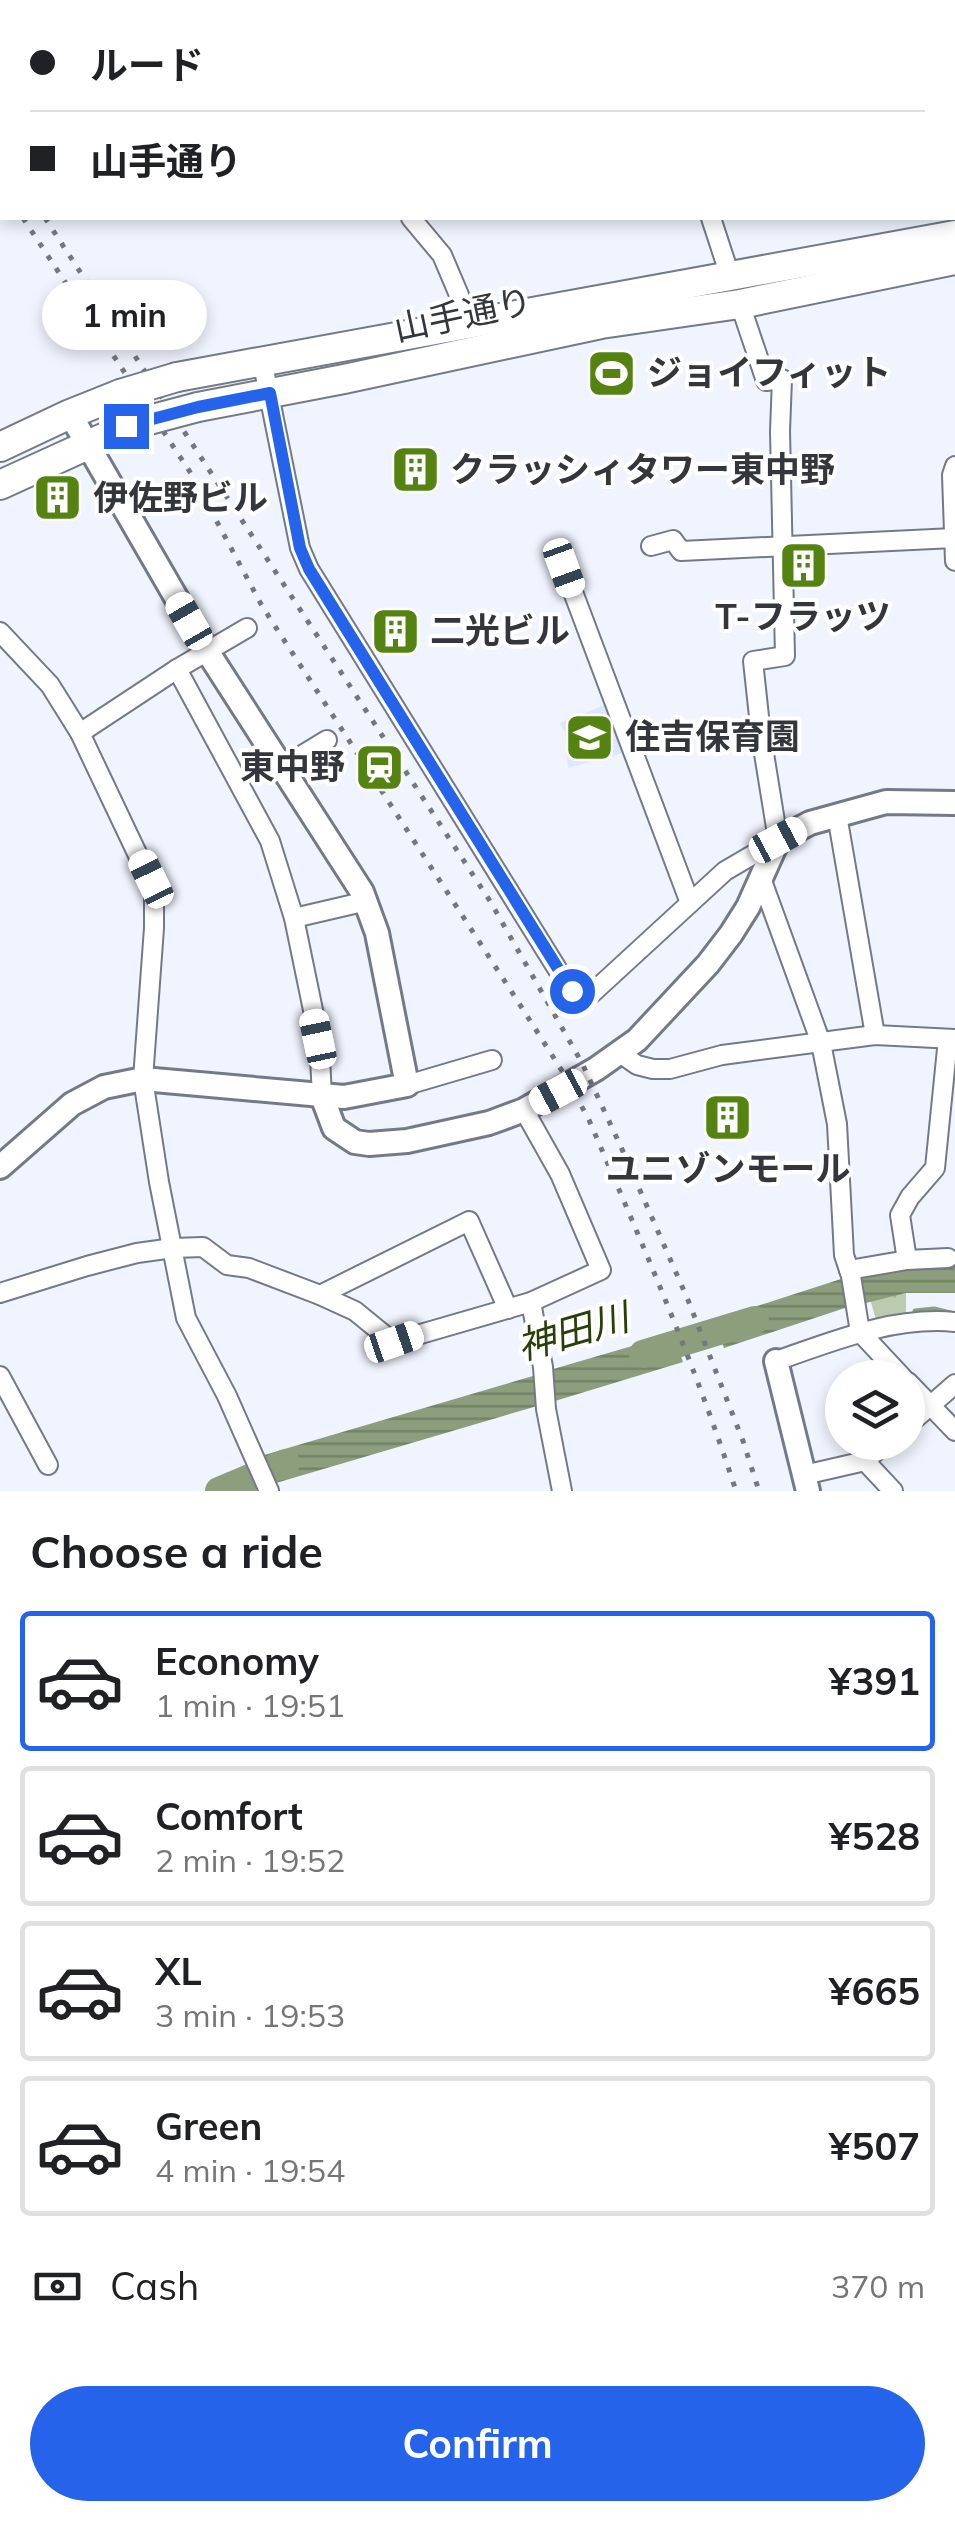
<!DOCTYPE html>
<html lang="en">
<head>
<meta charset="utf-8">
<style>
	:root { --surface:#fff; --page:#f2f2f2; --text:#202124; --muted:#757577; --line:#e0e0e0; --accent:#2563eb }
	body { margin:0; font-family:Mulish,"Noto Sans JP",sans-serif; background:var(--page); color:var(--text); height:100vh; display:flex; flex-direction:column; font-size:38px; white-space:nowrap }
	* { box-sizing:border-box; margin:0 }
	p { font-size:32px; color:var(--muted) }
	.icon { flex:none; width:55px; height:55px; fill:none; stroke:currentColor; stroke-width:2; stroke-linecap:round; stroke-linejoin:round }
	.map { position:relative; height:1491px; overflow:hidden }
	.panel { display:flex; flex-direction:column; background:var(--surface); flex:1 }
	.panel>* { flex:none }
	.top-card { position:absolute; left:0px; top:0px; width:955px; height:220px; box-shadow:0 5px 15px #0003; display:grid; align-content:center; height:220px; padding:0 30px; background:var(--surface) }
	.controls { position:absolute; left:825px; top:1360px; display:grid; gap:20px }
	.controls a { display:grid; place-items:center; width:100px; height:100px; border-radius:50%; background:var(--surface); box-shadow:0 5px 15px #0003; font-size:50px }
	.end { position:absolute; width:45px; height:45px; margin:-22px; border:12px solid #2563eb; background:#fff; box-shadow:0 0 0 5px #fff }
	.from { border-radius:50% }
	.bubble { position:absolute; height:70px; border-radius:35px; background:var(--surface); box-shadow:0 5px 15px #0003; font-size:32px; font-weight:700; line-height:70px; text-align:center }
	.car { position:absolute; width:30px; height:60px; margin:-30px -15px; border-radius:12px; box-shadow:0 0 8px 2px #0007; background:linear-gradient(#fff 24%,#345 0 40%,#fff 0 76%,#345 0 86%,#fff 0) }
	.top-card b { display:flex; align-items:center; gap:35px; height:95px; font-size:38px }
	.top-card b+b { border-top:2px solid var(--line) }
	.top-card i { width:25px; height:25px; background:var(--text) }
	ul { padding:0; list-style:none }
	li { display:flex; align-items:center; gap:30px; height:140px; margin:0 20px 15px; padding:0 10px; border:5px solid var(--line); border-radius:10px }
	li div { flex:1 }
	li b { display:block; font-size:38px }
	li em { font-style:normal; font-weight:700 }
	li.on { border-color:var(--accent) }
	li>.icon { width:90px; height:90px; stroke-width:1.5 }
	h2 { padding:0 30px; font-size:45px; line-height:120px }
	.pay { display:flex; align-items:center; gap:25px; height:110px; padding:0 30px; font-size:38px }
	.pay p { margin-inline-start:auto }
	.cta { display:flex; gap:20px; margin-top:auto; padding:20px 30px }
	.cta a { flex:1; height:115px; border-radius:60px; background:var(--accent); color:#fff; font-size:40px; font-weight:700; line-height:115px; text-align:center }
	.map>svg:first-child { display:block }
	.built { fill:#dde7fe }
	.park { fill:url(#park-crowns) }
	.water { fill:url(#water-rules) }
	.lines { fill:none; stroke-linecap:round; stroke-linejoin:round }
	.stream { stroke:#8c9e7b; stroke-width:5 }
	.river { stroke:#8c9e7b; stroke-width:28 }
	.street-casing { stroke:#747988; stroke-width:22 }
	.secondary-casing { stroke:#747988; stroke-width:28 }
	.primary-casing { stroke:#747988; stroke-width:32 }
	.street { stroke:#fff; stroke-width:18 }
	.secondary { stroke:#fff; stroke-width:22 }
	.primary { stroke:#fff; stroke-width:28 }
	.rail { stroke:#73777e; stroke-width:5; stroke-dasharray:5 10; stroke-linecap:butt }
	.primary-bridge-casing { stroke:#747988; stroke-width:32; stroke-linecap:butt }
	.primary-bridge { stroke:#fff; stroke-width:28 }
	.route { stroke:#2563eb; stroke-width:12 }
	.labels { text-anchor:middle; stroke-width:8; stroke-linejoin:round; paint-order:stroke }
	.street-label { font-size:35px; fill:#33363c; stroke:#fff }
	.poi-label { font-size:35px; font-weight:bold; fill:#33363c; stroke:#fff; text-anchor:start }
	.water-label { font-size:38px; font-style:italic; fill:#284007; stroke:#fff }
</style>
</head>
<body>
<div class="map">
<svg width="955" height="1491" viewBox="0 0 955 1491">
	<defs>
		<pattern id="park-crowns" width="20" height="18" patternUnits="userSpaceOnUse" patternTransform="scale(2.5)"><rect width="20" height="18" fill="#bccaaf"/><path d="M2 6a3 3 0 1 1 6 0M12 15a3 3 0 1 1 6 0" fill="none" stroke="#a2ae97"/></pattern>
		<pattern id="water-rules" width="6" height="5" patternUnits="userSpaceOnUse" patternTransform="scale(2.5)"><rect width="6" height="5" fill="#8c9e7b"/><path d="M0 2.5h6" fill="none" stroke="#738266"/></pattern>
	</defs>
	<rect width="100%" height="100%" fill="#f0f4fe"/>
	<path class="built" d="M607 704 627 752 568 768 565 733 560 723Z"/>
	<path class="park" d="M906 1293V1313L877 1323 870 1299Z"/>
	<g class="water">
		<path d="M910 1264 955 1265V1293H906L862 1304 857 1274Z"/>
		<path d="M844 1278 848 1307 724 1348 714 1320Z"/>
		<path d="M673 1334 683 1362 555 1401 550 1370Z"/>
		<path d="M533 1376 537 1406 276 1483 264 1455Z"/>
	</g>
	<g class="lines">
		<path class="stream" d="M915 1311 934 1309 955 1314"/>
		<g class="river">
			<path d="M643 1354 755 1320"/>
			<path d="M219 1491 286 1463"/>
		</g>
		<defs>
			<g id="street">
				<path d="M295 2 296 0"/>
				<path d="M520 2 521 0"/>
				<path d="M411 218 442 255 459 295 465 326"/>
				<path d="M711 218 730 276"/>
				<path d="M262 360 300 548 309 569 566 983 578 996H589L725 871 778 840 761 735 753 661 785 656 780 431 782 379 766 381 740 304"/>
				<path d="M955 466 952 475 955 561"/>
				<path d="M651 546 673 540 681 551 954 538"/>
				<path d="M564 568 690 903"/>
				<path d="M0 632 50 685 80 733 154 889V928L143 1079 159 1182 186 1318 227 1396 269 1491"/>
				<path d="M177 669 270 841 294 918 319 1039 322 1096"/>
				<path d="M80 733 177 669 247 628"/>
				<path d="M281 768 327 740"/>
				<path d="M837 815 875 1035"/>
				<path d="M761 878 821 1043 837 1124 844 1255 851 1276 860 1332 903 1378"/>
				<path d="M294 918 367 901"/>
				<path d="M620 1053 637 1065 653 1069H670L722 1055 875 1035 955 1039"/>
				<path d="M407 1085 492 1060"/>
				<path d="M907 1260 900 1215 910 1197 935 1168 948 1039"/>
				<path d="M849 1270 907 1260 948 1258"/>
				<path d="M0 1293 87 1266 137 1253 173 1248 203 1247 227 1265 249 1268 320 1295 469 1221 508 1309"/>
				<path d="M320 1295 355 1311 393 1342 531 1302 601 1270 560 1174 524 1110"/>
				<path d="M531 1302 543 1367 546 1409 562 1491"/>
				<path d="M776 1361C833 1341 894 1316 955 1322"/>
				<path d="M0 1376 48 1465"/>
				<path d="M908 1382 955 1431"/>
				<path d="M908 1425 955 1384"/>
				<path d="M865 1461 893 1491"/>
				<path d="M804 1475 865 1461 887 1442"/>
			</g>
			<g id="secondary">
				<path d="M322 1096 334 1128 355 1142 369 1144 407 1141 489 1123 524 1110 596 1069 637 1040 708 964 731 934 748 907 778 840 810 823 886 802 955 803"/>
				<path d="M0 1167 72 1104 104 1087 143 1079 344 1097 407 1085 377 933 362 892 207 651 70 414"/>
				<path d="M776 1361 808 1491"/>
			</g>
			<g id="primary">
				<path d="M177 377 955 235"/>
				<path d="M198 407 344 379 601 324 740 304 955 260"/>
				<path d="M0 447 70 414 120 394"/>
				<path d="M0 485 134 424"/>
			</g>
		</defs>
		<use href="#street" class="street-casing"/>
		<use href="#secondary" class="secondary-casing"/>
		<use href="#primary" class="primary-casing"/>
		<use href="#street" class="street"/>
		<use href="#secondary" class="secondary"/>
		<use href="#primary" class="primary"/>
		<g class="rail">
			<path d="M0 149 2 152"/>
			<path d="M0 182 2 185"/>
			<path d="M23 218 192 475 262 606 515 997 564 1074 589 1120C642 1243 695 1364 736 1491"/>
			<path d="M45 218 490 901 582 1063 621 1147 688 1300 743 1441 759 1491"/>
		</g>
		<defs>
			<g id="primary-bridge">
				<path d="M120 394 177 377"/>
				<path d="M134 424 198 407"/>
			</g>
		</defs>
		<use href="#primary-bridge" class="primary-bridge-casing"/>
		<use href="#primary-bridge" class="primary-bridge"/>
	</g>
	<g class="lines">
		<path class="route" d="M126 426 198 407 270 393 300 548 309 569 572 991"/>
	</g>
	<defs>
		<symbol id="stadium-square" viewBox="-11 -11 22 22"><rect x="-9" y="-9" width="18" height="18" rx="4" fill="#548311" stroke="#fff"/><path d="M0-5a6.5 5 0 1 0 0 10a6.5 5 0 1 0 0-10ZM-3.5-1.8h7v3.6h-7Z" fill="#fff"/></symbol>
		<symbol id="building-square" viewBox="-11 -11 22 22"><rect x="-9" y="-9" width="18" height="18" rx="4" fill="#548311" stroke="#fff"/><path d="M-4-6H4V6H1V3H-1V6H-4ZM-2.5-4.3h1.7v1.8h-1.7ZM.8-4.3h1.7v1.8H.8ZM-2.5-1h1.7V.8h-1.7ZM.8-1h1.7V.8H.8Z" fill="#fff"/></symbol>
		<symbol id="school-square" viewBox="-11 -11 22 22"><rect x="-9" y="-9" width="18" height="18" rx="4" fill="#548311" stroke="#fff"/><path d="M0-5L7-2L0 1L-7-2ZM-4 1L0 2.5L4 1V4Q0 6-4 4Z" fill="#fff"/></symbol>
		<symbol id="station-square" viewBox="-11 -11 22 22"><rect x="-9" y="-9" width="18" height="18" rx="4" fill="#548311" stroke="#fff"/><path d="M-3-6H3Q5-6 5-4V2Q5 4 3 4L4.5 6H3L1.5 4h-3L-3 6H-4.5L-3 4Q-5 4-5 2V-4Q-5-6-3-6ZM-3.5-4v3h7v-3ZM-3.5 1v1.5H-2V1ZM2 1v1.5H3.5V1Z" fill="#fff"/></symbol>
	</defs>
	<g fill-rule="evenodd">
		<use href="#stadium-square" x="584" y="346" width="55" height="55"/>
		<use href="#building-square" x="388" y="442" width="55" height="55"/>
		<use href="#building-square" x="30" y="470" width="55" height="55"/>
		<use href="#building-square" x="776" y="538" width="55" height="55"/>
		<use href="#building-square" x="368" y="604" width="55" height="55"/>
		<use href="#school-square" x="562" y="710" width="55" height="55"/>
		<use href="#station-square" x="352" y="740" width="55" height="55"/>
		<use href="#building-square" x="700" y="1090" width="55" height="55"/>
	</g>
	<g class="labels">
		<g class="street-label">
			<text transform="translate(463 315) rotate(-12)" y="12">山手通り</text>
		</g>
		<g class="poi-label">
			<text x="647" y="385">ジョイフィット</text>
			<text x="450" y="482">クラッシィタワー東中野</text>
			<text x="93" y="510">伊佐野ビル</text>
			<text x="803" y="629" text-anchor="middle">T-フラッツ</text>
			<text x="430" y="643">二光ビル</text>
			<text x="625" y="749">住吉保育園</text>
			<text x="345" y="779" text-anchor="end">東中野</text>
			<text x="728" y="1181" text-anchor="middle">ユニゾンモール</text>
		</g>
		<g class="water-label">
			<text transform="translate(573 1332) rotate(-16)" y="13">神田川</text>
		</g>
	</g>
</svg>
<div class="controls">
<a><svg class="icon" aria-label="layers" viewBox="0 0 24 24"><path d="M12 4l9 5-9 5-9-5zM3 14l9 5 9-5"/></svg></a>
</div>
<i class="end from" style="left:572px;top:991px"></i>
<i class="end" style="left:126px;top:426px"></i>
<div class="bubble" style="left:42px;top:280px;width:165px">1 min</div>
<i class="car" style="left:564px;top:568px;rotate:160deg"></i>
<i class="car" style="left:189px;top:621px;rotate:330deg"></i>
<i class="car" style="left:778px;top:840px;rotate:62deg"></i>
<i class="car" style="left:151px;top:879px;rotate:334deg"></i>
<i class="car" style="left:318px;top:1039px;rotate:348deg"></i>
<i class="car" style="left:558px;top:1092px;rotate:242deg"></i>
<i class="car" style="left:394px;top:1342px;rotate:71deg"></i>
<div class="top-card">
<b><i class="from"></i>ルード</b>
<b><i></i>山手通り</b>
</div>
</div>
<section class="panel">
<h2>Choose a ride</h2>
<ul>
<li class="on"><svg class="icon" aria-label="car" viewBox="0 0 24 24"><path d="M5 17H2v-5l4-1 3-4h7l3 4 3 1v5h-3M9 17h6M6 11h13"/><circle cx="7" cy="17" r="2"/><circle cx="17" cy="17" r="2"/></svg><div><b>Economy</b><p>1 min · 19:51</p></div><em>¥391</em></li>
<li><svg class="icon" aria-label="car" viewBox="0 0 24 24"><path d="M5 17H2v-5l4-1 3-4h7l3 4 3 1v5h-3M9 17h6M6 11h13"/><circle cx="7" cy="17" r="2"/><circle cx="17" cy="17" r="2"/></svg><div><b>Comfort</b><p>2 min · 19:52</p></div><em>¥528</em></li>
<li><svg class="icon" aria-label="car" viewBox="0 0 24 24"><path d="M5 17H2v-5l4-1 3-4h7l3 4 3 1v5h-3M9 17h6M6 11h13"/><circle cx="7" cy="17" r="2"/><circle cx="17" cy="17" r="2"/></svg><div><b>XL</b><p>3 min · 19:53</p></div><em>¥665</em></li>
<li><svg class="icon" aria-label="car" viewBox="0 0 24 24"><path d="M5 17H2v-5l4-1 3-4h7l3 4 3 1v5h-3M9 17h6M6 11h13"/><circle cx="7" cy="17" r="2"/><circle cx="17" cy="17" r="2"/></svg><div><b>Green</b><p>4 min · 19:54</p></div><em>¥507</em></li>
</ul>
<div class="pay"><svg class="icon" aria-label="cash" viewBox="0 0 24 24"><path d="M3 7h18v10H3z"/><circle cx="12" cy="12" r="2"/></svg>Cash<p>370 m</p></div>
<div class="cta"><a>Confirm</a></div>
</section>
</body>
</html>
